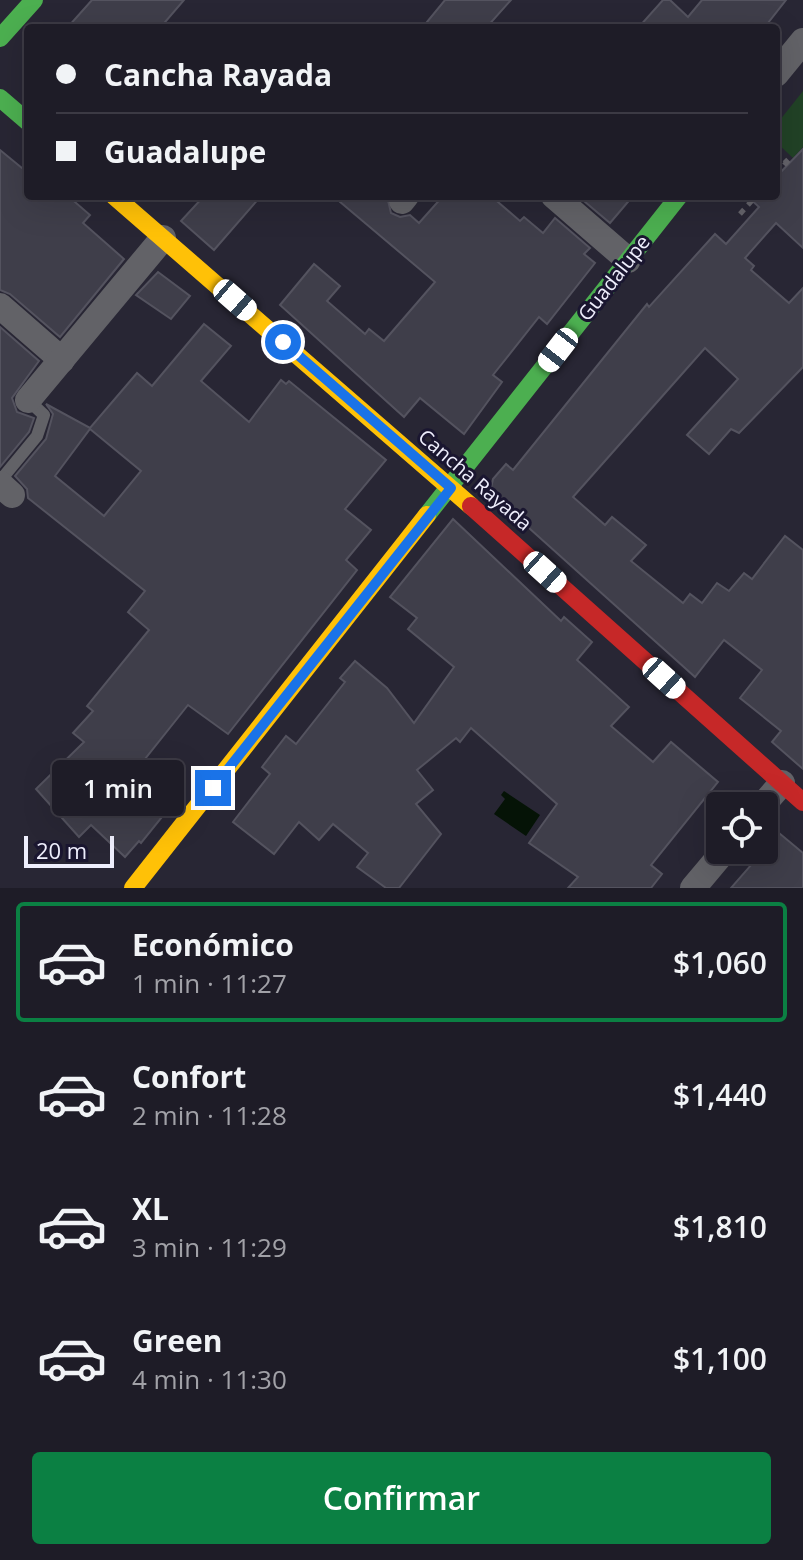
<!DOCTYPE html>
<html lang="es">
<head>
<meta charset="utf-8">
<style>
	:root { --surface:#1e1c27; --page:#2b2933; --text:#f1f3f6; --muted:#a1a1a7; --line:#3c3a44; --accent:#0b8043 }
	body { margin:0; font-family:"Open Sans",sans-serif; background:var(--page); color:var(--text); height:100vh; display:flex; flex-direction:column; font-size:30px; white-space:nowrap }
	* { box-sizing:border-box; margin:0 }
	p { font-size:26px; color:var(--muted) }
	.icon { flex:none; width:44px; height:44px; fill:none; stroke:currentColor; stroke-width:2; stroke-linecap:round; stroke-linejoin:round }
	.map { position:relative; height:888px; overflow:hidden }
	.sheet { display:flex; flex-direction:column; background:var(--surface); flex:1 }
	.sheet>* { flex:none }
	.top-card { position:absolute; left:24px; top:24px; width:756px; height:176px; border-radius:8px; box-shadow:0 8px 32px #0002,0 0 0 2px var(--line); display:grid; align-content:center; height:176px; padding:0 32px; background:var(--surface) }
	.buttons { position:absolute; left:706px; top:792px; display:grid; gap:16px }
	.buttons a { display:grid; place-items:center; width:72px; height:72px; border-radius:8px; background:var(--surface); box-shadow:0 8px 32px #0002,0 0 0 2px var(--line); font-size:40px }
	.scale { position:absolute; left:24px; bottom:20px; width:90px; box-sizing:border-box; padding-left:8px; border:4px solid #eeeefc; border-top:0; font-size:22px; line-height:28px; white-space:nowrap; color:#eeeefc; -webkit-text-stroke:6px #1a1630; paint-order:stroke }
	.end { position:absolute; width:36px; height:36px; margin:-18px; border:10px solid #1a73e8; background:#fff; box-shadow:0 0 0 4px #fff }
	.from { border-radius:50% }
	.bubble { position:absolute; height:56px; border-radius:8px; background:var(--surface); box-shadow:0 8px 32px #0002,0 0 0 2px var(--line); font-size:26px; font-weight:600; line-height:56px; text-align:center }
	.car { position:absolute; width:24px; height:48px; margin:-24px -12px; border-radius:10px; box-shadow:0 0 6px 2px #0007; background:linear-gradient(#fff 24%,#345 0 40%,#fff 0 76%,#345 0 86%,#fff 0) }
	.top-card b { display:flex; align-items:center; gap:28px; height:76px; font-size:30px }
	.top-card b+b { border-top:2px solid var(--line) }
	.top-card i { width:20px; height:20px; background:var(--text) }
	ul { padding:14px 0 0; list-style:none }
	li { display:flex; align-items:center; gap:24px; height:120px; margin:0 16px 12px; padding:0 16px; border:4px solid transparent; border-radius:8px }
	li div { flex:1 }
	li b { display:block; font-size:30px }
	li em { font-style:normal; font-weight:600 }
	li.on { border-color:var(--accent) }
	li>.icon { width:72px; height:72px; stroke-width:1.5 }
	.primary-button { display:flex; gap:16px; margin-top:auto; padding:16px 32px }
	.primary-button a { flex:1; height:92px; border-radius:8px; background:var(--accent); color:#fff; font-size:32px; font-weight:600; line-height:92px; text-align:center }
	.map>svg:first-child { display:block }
	.green { fill:#214226 }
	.water { fill:#051306 }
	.building { fill:#3f3e4a; stroke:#54535f; stroke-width:2; fill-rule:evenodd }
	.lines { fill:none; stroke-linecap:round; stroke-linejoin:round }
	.path { stroke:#64636a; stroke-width:5; stroke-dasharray:6 6; stroke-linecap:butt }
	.lane { stroke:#626267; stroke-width:12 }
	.street { stroke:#626267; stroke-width:26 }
	.fast { stroke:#4caf50; stroke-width:18 }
	.slow { stroke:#ffc107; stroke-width:18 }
	.jam { stroke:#c62828; stroke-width:18 }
	.route { stroke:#1a73e8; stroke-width:10 }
	.labels { text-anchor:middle; stroke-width:6; stroke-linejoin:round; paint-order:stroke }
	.street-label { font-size:20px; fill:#eeeefc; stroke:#1a1630 }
</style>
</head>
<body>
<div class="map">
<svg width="803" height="888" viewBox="0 0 803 888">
	<rect width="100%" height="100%" fill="#282634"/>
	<path class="green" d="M803 91V147L793 158 776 142V125Z"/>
	<path class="water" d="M504 791 540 815 526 836 494 814 505 799 501 795Z"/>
	<g class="building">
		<path d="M92 0H184L160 28H67Z"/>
		<path d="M445 0H511L486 28H422Z"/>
		<path d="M663 0H670L688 17 702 0H786L764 28H638Z"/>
		<path d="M803 149V248L776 223 745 258 754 266 751 270 789 303 803 288V367L739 433 731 429 709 454 687 435 738 379 705 348 573 497 605 525 612 517 646 545 631 561 683 603 690 594 702 603 717 583 729 591 744 573 752 579 785 536 803 550V769L772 742 781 731 740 698 762 670 724 640 695 677 490 493 493 479 506 464 513 470 647 304 649 307 715 234 726 244 759 207 747 196H776V177Z"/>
		<path d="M0 150 28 173V196H68L90 215 83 223 124 259 60 337 10 294 0 290Z"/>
		<path d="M204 196H261L214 250 181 221Z"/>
		<path d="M333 196H387L391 213 400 217 410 215 419 223 443 196H491L520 221 524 217 543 233 555 218 590 248 584 254 595 263 547 324 539 317 493 375 502 382 464 434 420 398 404 417 280 305 314 264 340 286 327 301 365 334 369 329 384 341 435 282Z"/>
		<path d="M578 196H633L610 223Z"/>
		<path d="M158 272 190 296 171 319 136 295Z"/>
		<path d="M204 324 231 346 201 381 249 422 281 380 286 384 289 381 386 460 345 509 371 530 346 560 357 570 228 734 188 705 141 764 179 796 141 843 139 841 125 857 91 825 79 837 36 789 84 742 73 733 93 711 87 706 149 630 128 612 145 591 28 498 27 489 15 476 46 439 53 414 46 404 90 428 137 373 152 386ZM90 429 141 471 104 516 55 476Z"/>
		<path d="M0 327 39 361 12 398 17 412 34 418 29 432 0 467Z"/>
		<path d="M453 519 561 621 564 617 592 642 577 660 629 707 611 726 653 762 671 742 718 782 651 865 662 874 651 888H568L578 877 529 843 557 804 471 728 460 742 456 738 417 770 433 790 416 804 441 834 399 888H386L357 867 368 853 333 824 319 840 299 822 274 854 233 822 270 774 262 767 286 736 296 744 345 682 340 678 355 661 387 688 414 723 454 667 408 629 417 618 390 597Z"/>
		<path d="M779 833 803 853V888H731Z"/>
	</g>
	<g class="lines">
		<g class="path">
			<path d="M776 151 789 164"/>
			<path d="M776 174 787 162"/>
			<path d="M740 214 756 196"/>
		</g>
		<path class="lane" d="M0 481 37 436 44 415 28 400"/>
		<g class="street">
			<path d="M776 74 803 41"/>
			<path d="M554 196 628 260"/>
			<path d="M402 201 406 196"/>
			<path d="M0 306 62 360"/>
			<path d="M28 400 163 238"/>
			<path d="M0 484 12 495"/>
			<path d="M762 806 782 783"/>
			<path d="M693 888 725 850"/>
		</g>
		<g class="fast">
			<path d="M0 38 34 0"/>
			<path d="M0 98 28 122"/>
			<path d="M427 515 679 196"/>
		</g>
		<g class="slow">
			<path d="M114 196 471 506"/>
			<path d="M133 888 427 515"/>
		</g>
		<path class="jam" d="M471 506 803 802"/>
	</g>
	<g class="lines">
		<path class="route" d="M213 788 451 488 283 342"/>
	</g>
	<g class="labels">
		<g class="street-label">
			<text transform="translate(614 278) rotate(-52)" y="7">Guadalupe</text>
			<text transform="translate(475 480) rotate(41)" y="7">Cancha Rayada</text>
		</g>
	</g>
</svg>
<div class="buttons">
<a><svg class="icon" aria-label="locate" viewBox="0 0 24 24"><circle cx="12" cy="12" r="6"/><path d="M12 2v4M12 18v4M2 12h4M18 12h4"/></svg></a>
</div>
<div class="scale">20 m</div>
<i class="end from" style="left:283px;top:342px"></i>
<i class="end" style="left:213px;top:788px"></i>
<div class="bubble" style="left:52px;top:760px;width:132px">1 min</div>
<i class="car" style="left:235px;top:300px;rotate:131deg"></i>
<i class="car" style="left:558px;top:350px;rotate:218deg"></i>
<i class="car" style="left:545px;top:572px;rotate:132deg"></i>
<i class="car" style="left:664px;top:678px;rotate:132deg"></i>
<div class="top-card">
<b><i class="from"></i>Cancha Rayada</b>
<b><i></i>Guadalupe</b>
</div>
</div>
<section class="sheet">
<ul>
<li class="on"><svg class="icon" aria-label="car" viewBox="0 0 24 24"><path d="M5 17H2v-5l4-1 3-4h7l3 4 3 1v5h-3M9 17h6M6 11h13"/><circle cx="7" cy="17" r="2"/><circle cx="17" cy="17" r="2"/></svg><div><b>Económico</b><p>1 min · 11:27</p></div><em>$1,060</em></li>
<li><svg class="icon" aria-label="car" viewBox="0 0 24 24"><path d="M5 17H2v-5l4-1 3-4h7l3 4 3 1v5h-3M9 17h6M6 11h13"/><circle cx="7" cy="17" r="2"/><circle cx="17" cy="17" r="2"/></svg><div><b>Confort</b><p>2 min · 11:28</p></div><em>$1,440</em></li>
<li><svg class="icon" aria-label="car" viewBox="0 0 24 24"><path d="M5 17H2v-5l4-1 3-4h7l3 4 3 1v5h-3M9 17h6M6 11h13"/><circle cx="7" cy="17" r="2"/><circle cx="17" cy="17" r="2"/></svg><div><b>XL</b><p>3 min · 11:29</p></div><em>$1,810</em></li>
<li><svg class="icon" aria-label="car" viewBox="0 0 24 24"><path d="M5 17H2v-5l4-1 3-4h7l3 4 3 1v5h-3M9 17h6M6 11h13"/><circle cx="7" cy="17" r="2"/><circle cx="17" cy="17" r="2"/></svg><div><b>Green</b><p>4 min · 11:30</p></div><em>$1,100</em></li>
</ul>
<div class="primary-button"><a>Confirmar</a></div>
</section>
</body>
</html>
